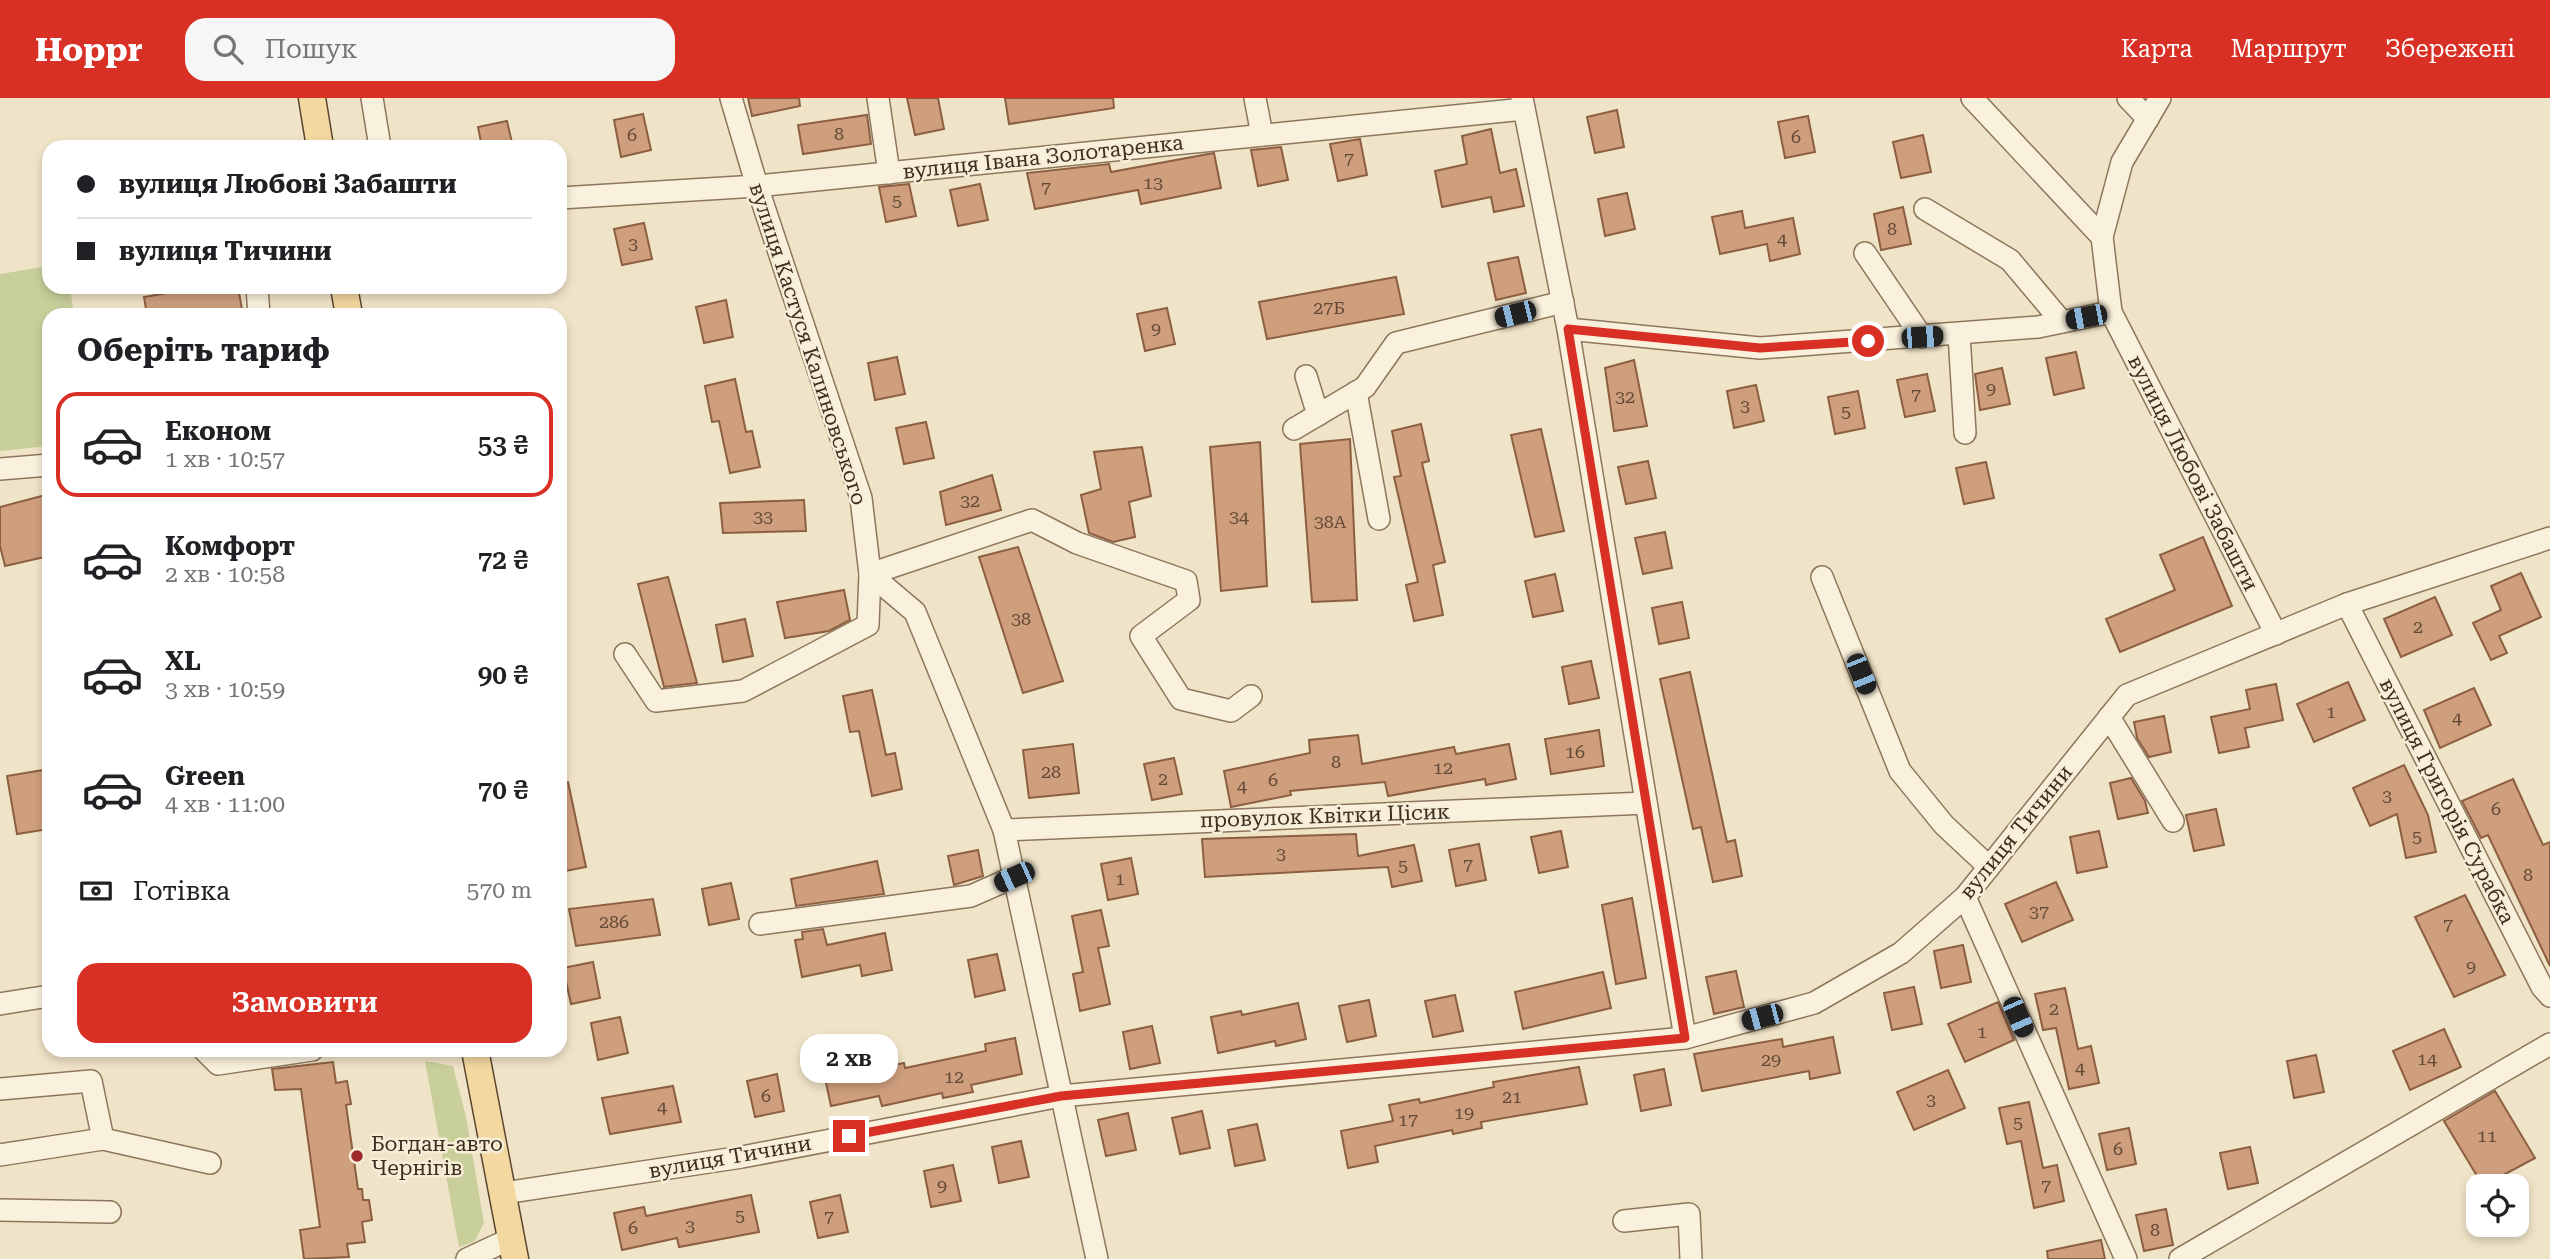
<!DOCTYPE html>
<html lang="uk">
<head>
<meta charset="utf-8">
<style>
	:root { --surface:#fff; --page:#f6f6f6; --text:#202124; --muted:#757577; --line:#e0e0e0; --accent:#d93025 }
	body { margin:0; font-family:"Roboto Serif",serif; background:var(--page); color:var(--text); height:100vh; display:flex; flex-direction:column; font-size:26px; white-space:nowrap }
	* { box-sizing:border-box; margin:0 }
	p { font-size:23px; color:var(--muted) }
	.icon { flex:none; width:38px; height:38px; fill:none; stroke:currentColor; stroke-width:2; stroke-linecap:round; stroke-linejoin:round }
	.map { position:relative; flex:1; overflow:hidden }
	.side { position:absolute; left:42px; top:210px; width:525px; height:749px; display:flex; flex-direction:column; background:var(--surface); border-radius:21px; box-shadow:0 4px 10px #0003 }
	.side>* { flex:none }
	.banner { position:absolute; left:42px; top:42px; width:525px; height:154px; border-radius:21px; box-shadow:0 4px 10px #0003; display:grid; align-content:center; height:154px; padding:0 35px; background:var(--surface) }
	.fabs { position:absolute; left:2466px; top:1076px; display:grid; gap:14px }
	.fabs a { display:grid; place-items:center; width:63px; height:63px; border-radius:14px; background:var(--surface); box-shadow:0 4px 10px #0003; font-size:35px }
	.end { position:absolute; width:32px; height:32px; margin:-16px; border:9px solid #d93025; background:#fff; box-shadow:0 0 0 4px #fff }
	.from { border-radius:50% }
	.bubble { position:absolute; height:49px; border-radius:21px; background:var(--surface); box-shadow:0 4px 10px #0003; font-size:23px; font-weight:600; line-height:49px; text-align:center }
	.car { position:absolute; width:21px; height:42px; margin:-21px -10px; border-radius:9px; box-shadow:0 0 5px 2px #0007; background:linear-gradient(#222 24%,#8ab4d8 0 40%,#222 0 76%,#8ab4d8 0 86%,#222 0) }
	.banner b { display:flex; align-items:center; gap:24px; height:66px; font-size:26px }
	.banner b+b { border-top:2px solid var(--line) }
	.banner i { width:18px; height:18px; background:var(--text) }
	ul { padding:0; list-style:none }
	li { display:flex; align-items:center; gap:21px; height:105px; margin:0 14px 10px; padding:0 21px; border:4px solid transparent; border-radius:21px }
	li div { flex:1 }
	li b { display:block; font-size:26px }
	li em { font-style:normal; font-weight:600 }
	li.active { border-color:var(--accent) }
	li>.icon { width:63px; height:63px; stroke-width:1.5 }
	h2 { padding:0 35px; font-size:32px; line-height:84px }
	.pay { display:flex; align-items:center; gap:18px; height:77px; padding:0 35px; font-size:26px }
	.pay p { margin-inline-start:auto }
	.cta { display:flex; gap:14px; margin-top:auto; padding:14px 35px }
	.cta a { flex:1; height:80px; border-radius:21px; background:var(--accent); color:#fff; font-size:28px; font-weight:600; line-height:80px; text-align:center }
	header { display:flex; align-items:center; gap:42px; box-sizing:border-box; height:98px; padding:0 35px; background:var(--accent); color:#fff }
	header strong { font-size:33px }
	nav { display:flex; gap:38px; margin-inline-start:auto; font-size:24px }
	.search { width:490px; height:63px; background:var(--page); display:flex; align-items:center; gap:18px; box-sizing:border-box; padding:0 24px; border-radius:21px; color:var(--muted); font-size:26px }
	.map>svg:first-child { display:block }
	.green { fill:#c9cf9b }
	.building { fill:#cf9f7d; stroke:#8d5f41; stroke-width:2 }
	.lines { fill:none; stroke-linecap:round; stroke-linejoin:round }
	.minor-casing { stroke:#8d765c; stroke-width:24 }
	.major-casing { stroke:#5b4430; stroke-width:29 }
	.minor { stroke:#faf1dc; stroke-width:21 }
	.major { stroke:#f3d9a0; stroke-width:26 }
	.route { stroke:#d93025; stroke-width:9 }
	.poi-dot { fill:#9e2a2b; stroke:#f7eed8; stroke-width:2.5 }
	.labels { text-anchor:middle; stroke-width:5; stroke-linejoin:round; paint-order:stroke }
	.number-label { font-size:18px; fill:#624a37 }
	.street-label { font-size:21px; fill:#3d2e20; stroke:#f7eed8 }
	.poi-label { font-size:21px; fill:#3d2e20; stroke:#f7eed8; text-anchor:start }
</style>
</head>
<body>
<header>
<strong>Hoppr</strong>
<div class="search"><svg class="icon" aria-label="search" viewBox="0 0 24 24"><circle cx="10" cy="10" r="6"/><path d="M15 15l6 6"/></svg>Пошук</div>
<nav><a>Карта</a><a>Маршрут</a><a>Збережені</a></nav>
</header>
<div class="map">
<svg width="2550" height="1161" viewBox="0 0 2550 1161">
	<rect width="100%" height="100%" fill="#f0e4c8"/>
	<g class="green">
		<path d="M49 168V189H70L74 217H49V348L0 353V176Z"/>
		<path d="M425 963 453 968 466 1019 484 1125 474 1144 459 1149Z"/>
	</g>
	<g class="building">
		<path d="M748 0H799L800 8 752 18Z"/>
		<path d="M907 0H938L944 31 915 37Z"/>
		<path d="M1005 0H1113L1114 10 1009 26Z"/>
		<path d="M1617 12 1624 49 1595 55 1587 19Z"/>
		<path d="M643 16 651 52 621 59 614 22Z"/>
		<path d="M867 17 871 46 803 56 798 27Z"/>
		<path d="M1808 18 1815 54 1785 60 1778 24Z"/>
		<path d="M507 23 513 49H482L478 29Z"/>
		<path d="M1491 31 1500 75 1516 71 1524 108 1494 114 1491 99 1442 109 1435 73 1467 66 1462 38Z"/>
		<path d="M1923 37 1931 74 1901 80 1893 44Z"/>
		<path d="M1360 41 1367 77 1338 83 1330 46Z"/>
		<path d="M1281 49 1288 82 1258 88 1251 52Z"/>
		<path d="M1214 55 1221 90 1141 106 1138 92 1035 111 1027 75 1109 66 1111 74Z"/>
		<path d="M909 86 916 118 886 124 879 89Z"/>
		<path d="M980 86 988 122 958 128 950 92Z"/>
		<path d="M1627 95 1635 131 1605 138 1598 101Z"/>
		<path d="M1903 109 1911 146 1881 152 1874 116Z"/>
		<path d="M1742 113 1745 130 1793 120 1800 156 1770 163 1767 146 1720 156 1712 119Z"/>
		<path d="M644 125 652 161 622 167 614 131Z"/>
		<path d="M1518 159 1526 195 1496 202 1488 165Z"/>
		<path d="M1396 179 1404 216 1267 241 1259 204Z"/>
		<path d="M201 189H238L243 217H147L144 199Z"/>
		<path d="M726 202 733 239 704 245 696 209Z"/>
		<path d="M1167 210 1175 246 1145 253 1137 216Z"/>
		<path d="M2076 254 2084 290 2054 297 2046 260Z"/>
		<path d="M897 259 905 296 875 302 868 265Z"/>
		<path d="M1634 262 1647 328 1614 333 1605 270Z"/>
		<path d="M2002 270 2010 306 1980 312 1975 276Z"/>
		<path d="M1927 276 1935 313 1905 319 1897 282Z"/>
		<path d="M735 281 746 334 752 333 760 369 730 375 719 323 712 324 705 288Z"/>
		<path d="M1756 287 1764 323 1734 330 1727 293Z"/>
		<path d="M1858 293 1865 330 1835 336 1828 299Z"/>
		<path d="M926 324 934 360 904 366 896 330Z"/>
		<path d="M1421 326 1429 363 1422 365 1445 464 1433 467 1443 517 1414 523 1406 487 1418 484 1394 379 1401 378 1392 333Z"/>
		<path d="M1541 331 1564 433 1535 439 1511 337Z"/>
		<path d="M1350 341 1357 502 1312 504 1300 346Z"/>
		<path d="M1260 344 1267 488 1221 493 1210 349Z"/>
		<path d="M1142 349 1151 398 1129 404 1135 439 1113 444 1089 435 1081 397 1101 391 1094 354Z"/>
		<path d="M1648 363 1656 400 1626 406 1618 369Z"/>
		<path d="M1986 364 1994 400 1964 406 1956 370Z"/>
		<path d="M992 377 1001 412 946 427 940 394Z"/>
		<path d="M49 396V458L5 468 0 448V409Z"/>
		<path d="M804 402 806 433 723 435 720 405Z"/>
		<path d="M1665 434 1672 470 1643 476 1635 440Z"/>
		<path d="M2203 439 2232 508 2120 554 2106 521 2175 492 2160 457Z"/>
		<path d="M1018 449 1063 583 1023 595 979 459Z"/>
		<path d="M2521 475 2541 519 2499 538 2507 555 2491 562 2473 525 2501 512 2491 488Z"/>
		<path d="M1555 476 1563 513 1533 519 1525 483Z"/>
		<path d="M668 479 697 585 664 589 638 486Z"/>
		<path d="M844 492 850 522 829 533 785 540 777 504Z"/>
		<path d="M2435 499 2452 537 2401 559 2384 521Z"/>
		<path d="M1682 504 1689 540 1659 546 1652 510Z"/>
		<path d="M745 521 753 558 723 564 716 527Z"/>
		<path d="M1591 563 1599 600 1569 606 1562 569Z"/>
		<path d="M1690 574 1727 744 1735 742 1742 778 1713 784 1701 729 1693 731 1660 581Z"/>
		<path d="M2348 584 2365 622 2314 644 2297 606Z"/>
		<path d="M2276 586 2283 622 2245 630 2249 649 2219 655 2211 619 2250 611 2246 592Z"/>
		<path d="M2474 590 2491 627 2440 650 2424 612Z"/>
		<path d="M872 592 886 657 895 655 902 691 872 698 859 633 850 634 843 598Z"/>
		<path d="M2164 618 2171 654 2149 659 2137 640 2134 624Z"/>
		<path d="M1599 632 1604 668 1551 676 1545 641Z"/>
		<path d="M1358 637 1362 666 1454 649 1456 656 1509 646 1516 681 1486 687 1485 681 1388 698 1385 684 1290 693 1291 697 1231 709 1224 673 1310 655 1309 642Z"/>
		<path d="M1073 646 1079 695 1029 700 1023 652Z"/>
		<path d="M1174 660 1182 696 1152 702 1144 666Z"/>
		<path d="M2404 667 2428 717 2436 754 2406 760 2397 716 2370 728 2353 690Z"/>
		<path d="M49 671V731L17 736 7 678Z"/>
		<path d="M2131 680 2145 703 2148 715 2118 721 2110 685Z"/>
		<path d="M2513 681 2543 747 2550 744V868L2488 737 2481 740 2462 703Z"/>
		<path d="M568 684 586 769 560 774V685Z"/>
		<path d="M2216 711 2224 747 2194 753 2186 717Z"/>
		<path d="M1561 733 1568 769 1539 775 1531 739Z"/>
		<path d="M2099 733 2107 769 2077 775 2070 739Z"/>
		<path d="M1356 736 1358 758 1414 747 1422 783 1392 789 1388 769 1205 779 1202 741Z"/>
		<path d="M1479 746 1486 782 1456 788 1449 752Z"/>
		<path d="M978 752 983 778 954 787 948 758Z"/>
		<path d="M1131 760 1138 796 1108 802 1101 766Z"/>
		<path d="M877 763 884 796 796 808 791 781Z"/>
		<path d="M2056 784 2073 822 2022 844 2005 806Z"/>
		<path d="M731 785 739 821 709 827 702 791Z"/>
		<path d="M2465 797 2505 877 2454 899 2415 819Z"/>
		<path d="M1632 800 1646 880 1616 886 1602 807Z"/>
		<path d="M653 801 660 837 576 848 569 811Z"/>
		<path d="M1101 812 1109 848 1098 850 1110 906 1080 913 1073 876 1083 874 1072 818Z"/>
		<path d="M823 831 827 847 885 835 892 872 862 878 860 867 802 879 795 842 803 841 802 834Z"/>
		<path d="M1963 847 1971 884 1941 890 1934 853Z"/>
		<path d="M997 856 1005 892 975 899 968 862Z"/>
		<path d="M593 864 600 900 571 906 563 870Z"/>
		<path d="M1736 873 1744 909 1714 916 1706 879Z"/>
		<path d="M1603 874 1611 910 1523 931 1515 894Z"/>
		<path d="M1914 889 1922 926 1892 932 1884 895Z"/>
		<path d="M2065 890 2078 951 2091 948 2099 985 2069 991 2056 930 2043 932 2035 896Z"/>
		<path d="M1455 897 1463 933 1433 939 1425 903Z"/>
		<path d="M1369 902 1376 938 1347 944 1339 908Z"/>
		<path d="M1998 904 2014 942 1965 964 1948 926Z"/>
		<path d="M1298 905 1306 941 1276 948 1275 943 1218 955 1211 919 1241 913 1242 917Z"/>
		<path d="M620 919 628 955 598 962 591 925Z"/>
		<path d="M1152 928 1160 965 1130 971 1123 934Z"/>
		<path d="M2444 931 2461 969 2410 992 2393 953Z"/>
		<path d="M1833 939 1840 975 1810 981 1809 973 1702 993 1694 956 1782 941 1783 949Z"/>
		<path d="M1015 940 1022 976 971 987 973 994 943 1000 942 995 882 1008 879 998 831 1008 823 971 853 966 855 975 904 965 905 970 986 953 985 946Z"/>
		<path d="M2316 957 2324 994 2294 1000 2287 963Z"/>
		<path d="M333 964 336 985 347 983 351 1006 346 1007 358 1091H362L363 1102H369L372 1122 362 1124 365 1144 347 1146 349 1159 304 1161 300 1132 320 1129 301 991 275 992 272 971Z"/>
		<path d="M1579 969 1587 1006 1481 1024 1482 1030 1453 1036 1452 1032 1375 1048 1378 1064 1348 1070 1341 1033 1393 1023 1389 1007 1419 1001 1420 1005 1494 989 1493 984Z"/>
		<path d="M1664 971 1671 1007 1641 1013 1634 977Z"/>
		<path d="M1948 972 1965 1010 1914 1032 1897 994Z"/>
		<path d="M777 976 784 1013 755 1019 747 983Z"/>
		<path d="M673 988 681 1024 610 1036 602 1000Z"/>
		<path d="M2495 993 2535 1060 2483 1088 2444 1023Z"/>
		<path d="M2029 1004 2043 1070 2057 1067 2064 1103 2034 1110 2021 1043 2007 1046 1999 1010Z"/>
		<path d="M1202 1013 1210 1050 1180 1056 1172 1020Z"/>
		<path d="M1128 1015 1136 1052 1106 1058 1098 1022Z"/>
		<path d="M1257 1026 1265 1062 1235 1068 1228 1032Z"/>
		<path d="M2129 1030 2136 1066 2107 1072 2099 1036Z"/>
		<path d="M1021 1043 1029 1079 999 1085 992 1049Z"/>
		<path d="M2250 1049 2258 1085 2228 1091 2220 1055Z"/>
		<path d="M953 1067 961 1103 931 1109 924 1073Z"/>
		<path d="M751 1097 759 1134 679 1149 677 1140 622 1152 614 1115 644 1109 646 1118Z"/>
		<path d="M840 1097 848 1134 818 1140 810 1104Z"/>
		<path d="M2166 1111 2173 1147 2144 1153 2136 1117Z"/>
		<path d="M2101 1142 2105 1161H2048L2047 1153Z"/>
	</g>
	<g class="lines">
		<defs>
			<g id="minor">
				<path d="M372 0 380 49"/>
				<path d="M731 0 757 88 861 400 870 476 915 514 1004 732 1097 1161"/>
				<path d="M878 0 889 75"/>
				<path d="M1255 0 1262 37"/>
				<path d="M1522 0 1568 231 1685 940"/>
				<path d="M1972 0 2102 139"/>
				<path d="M2128 0 2148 21"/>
				<path d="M560 100 757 88 1524 11"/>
				<path d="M1925 111 2010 162 2062 224"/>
				<path d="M1865 155 1922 239"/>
				<path d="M257 189 259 217"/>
				<path d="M2111 214 2102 139 2122 64 2160 0"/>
				<path d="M1568 231 1760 250 2038 229 2111 214 2276 536"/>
				<path d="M1959 236 1965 335"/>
				<path d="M1306 278 1318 317"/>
				<path d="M1356 294 1379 421"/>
				<path d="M1294 331 1365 289 1396 245 1563 204"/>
				<path d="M0 371 49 367"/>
				<path d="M1822 479 1900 673 1944 727 1989 769"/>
				<path d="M2347 506 2542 889 2550 898"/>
				<path d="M625 556 656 603 743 593 868 527 870 476 1032 422 1077 445 1186 483 1189 502 1141 538 1181 601 1231 613 1251 598"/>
				<path d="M2109 619 2173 723"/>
				<path d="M1004 732 1646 705"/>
				<path d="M1965 799 2126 1161"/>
				<path d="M760 826 971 798 1014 779"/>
				<path d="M0 906 49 898"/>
				<path d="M204 952 218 966 312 952"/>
				<path d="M0 991 91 983 103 1041 0 1057"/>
				<path d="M103 1041 210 1065"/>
				<path d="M504 1095 742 1059 1061 998 1685 940 1814 905 1901 855 1965 799 2127 597 2347 506 2550 440"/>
				<path d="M0 1112 110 1114"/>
				<path d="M1624 1123 1689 1116 1691 1161"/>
				<path d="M467 1161 512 1140"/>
				<path d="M2180 1161 2550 946"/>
			</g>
			<g id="major">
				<path d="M312 0 320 49"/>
				<path d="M344 189 349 217"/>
				<path d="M475 952 515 1161"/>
			</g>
		</defs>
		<use href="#minor" class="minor-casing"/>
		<use href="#major" class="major-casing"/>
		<use href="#minor" class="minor"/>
		<use href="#major" class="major"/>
	</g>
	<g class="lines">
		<path class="route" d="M849 1038 1061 998 1685 940 1568 231 1760 250 1868 243"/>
	</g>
	<circle class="poi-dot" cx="357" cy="1058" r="7"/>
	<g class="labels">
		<g class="number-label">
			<text x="839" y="42">8</text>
			<text x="632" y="43">6</text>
			<text x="1796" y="45">6</text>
			<text x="1349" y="67">7</text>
			<text x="1153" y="91">13</text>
			<text x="1046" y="96">7</text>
			<text x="897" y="109">5</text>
			<text x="1892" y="137">8</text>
			<text x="1782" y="147">4</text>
			<text x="633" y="152">3</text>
			<text x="1329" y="216">27Б</text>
			<text x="1156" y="237">9</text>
			<text x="1991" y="297">9</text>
			<text x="1916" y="303">7</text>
			<text x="1625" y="305">32</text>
			<text x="1745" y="314">3</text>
			<text x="1846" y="320">5</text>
			<text x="970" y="409">32</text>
			<text x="763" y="425">33</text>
			<text x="1239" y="425">34</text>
			<text x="1330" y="430">38А</text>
			<text x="1021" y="527">38</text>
			<text x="2418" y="535">2</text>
			<text x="2331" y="620">1</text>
			<text x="2457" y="626">4</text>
			<text x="1575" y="660">16</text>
			<text x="1336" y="670">8</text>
			<text x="1443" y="676">12</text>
			<text x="1051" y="680">28</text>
			<text x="1163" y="687">2</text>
			<text x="1273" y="688">6</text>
			<text x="1242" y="694">4</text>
			<text x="2387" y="704">3</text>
			<text x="2496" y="717">6</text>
			<text x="2417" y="745">5</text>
			<text x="1281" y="762">3</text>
			<text x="1468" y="773">7</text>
			<text x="1403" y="774">5</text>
			<text x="2528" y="783">8</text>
			<text x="1120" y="787">1</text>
			<text x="2039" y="820">37</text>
			<text x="614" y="830">286</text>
			<text x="2448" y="833">7</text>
			<text x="2471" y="875">9</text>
			<text x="2054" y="917">2</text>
			<text x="1982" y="940">1</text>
			<text x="2427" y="967">14</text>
			<text x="1771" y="968">29</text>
			<text x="2080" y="976">4</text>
			<text x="954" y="985">12</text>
			<text x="766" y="1004">6</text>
			<text x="1512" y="1005">21</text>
			<text x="1931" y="1008">3</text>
			<text x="662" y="1015">4</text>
			<text x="1464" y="1021">19</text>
			<text x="1408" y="1028">17</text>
			<text x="2018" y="1031">5</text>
			<text x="2487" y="1044">11</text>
			<text x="2118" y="1057">6</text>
			<text x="942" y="1094">9</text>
			<text x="2046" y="1094">7</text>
			<text x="740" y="1124">5</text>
			<text x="829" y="1125">7</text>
			<text x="690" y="1134">3</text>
			<text x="633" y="1136">6</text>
			<text x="2155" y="1138">8</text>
		</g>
		<g class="street-label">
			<text transform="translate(1043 59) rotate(-6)" y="7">вулиця Івана Золотаренка</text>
			<text transform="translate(808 246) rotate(72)" y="7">вулиця Кастуся Калиновського</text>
			<text transform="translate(2193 375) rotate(63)" y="7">вулиця Любові Забашти</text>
			<text transform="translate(2447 703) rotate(63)" y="7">вулиця Григорія Сурабка</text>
			<text transform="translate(1325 718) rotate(-2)" y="7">провулок Квітки Цісик</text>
			<text transform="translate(2016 734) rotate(-51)" y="7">вулиця Тичини</text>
			<text transform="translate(730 1059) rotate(-10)" y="7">вулиця Тичини</text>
		</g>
		<g class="poi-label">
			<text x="371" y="1053">Богдан-авто<tspan x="371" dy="24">Чернігів</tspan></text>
		</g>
	</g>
</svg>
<div class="fabs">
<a><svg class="icon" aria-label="locate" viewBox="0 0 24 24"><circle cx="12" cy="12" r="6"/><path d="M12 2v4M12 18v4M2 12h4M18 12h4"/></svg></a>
</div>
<i class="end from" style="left:1868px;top:243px"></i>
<i class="end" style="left:849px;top:1038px"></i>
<div class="bubble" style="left:800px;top:936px;width:98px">2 хв</div>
<i class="car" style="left:1515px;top:216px;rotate:256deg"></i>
<i class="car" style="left:2086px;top:219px;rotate:259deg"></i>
<i class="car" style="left:1922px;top:239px;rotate:86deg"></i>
<i class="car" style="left:1861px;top:576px;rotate:158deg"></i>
<i class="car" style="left:1014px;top:779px;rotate:246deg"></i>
<i class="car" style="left:1762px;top:919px;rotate:255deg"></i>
<i class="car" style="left:2018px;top:919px;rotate:156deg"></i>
<div class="banner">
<b><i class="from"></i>вулиця Любові Забашти</b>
<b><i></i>вулиця Тичини</b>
</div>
<section class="side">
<h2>Оберіть тариф</h2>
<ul>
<li class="active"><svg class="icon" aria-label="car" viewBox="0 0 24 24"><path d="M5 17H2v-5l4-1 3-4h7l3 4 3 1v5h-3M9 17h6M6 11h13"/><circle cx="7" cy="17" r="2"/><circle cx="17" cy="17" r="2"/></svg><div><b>Економ</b><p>1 хв · 10:57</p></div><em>53 ₴</em></li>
<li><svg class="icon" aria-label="car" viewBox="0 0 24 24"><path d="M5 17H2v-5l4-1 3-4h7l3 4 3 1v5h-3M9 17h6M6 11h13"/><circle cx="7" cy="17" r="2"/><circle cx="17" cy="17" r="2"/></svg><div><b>Комфорт</b><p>2 хв · 10:58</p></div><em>72 ₴</em></li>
<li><svg class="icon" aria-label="car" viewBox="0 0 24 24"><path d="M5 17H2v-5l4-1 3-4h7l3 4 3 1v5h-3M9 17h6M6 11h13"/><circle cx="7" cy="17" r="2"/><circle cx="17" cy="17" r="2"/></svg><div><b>XL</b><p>3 хв · 10:59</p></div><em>90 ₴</em></li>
<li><svg class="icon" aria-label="car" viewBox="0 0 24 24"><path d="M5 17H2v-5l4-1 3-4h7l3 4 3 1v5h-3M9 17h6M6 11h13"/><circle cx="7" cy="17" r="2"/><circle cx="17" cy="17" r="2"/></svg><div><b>Green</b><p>4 хв · 11:00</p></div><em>70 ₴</em></li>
</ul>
<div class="pay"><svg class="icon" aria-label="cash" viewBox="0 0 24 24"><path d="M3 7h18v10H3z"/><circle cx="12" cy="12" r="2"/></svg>Готівка<p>570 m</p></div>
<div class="cta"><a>Замовити</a></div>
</section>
</div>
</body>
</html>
